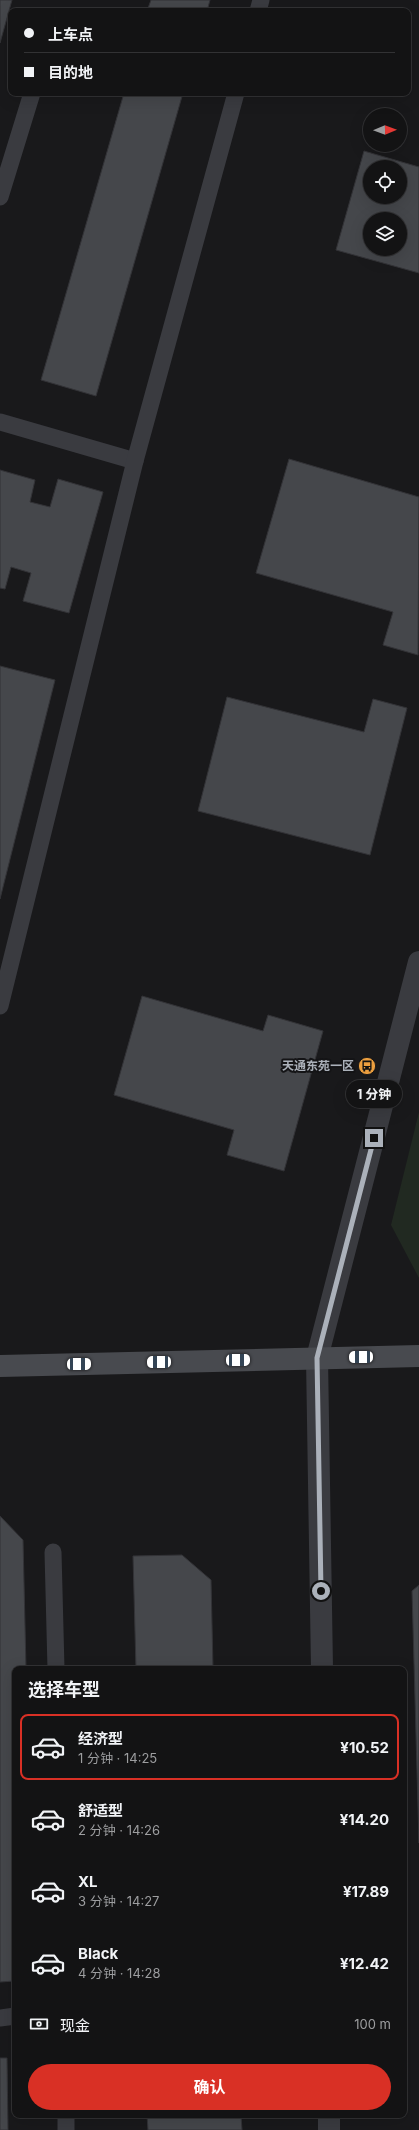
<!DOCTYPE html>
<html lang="zh">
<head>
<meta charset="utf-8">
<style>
	:root { --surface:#131314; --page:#1c1c1d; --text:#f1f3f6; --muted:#9d9ea0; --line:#323234; --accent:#d93025 }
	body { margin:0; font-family:Inter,"Noto Sans SC",sans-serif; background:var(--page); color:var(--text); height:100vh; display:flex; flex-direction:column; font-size:15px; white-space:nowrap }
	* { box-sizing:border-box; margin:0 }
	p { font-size:13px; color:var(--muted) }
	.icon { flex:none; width:22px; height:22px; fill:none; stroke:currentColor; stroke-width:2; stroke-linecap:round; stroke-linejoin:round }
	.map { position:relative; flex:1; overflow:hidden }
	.side { position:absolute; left:12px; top:1666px; width:395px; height:452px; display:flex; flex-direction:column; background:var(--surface); border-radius:8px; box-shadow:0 4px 16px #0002,0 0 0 1px var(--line) }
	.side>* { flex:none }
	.top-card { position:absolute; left:8px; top:8px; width:403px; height:88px; border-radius:8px; box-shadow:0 4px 16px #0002,0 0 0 1px var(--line); display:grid; align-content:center; height:88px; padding:0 16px; background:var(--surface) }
	.needle { width:26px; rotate:89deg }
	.tools { position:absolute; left:363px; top:108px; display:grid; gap:8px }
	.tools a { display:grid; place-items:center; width:44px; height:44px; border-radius:50%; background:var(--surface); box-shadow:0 4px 16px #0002,0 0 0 1px var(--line); font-size:20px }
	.end { position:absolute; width:18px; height:18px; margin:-9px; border:5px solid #abb1ba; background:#111; box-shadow:0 0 0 2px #111 }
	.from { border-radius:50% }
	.bubble { position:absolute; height:28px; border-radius:14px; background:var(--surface); box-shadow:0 4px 16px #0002,0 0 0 1px var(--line); font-size:13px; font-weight:700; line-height:28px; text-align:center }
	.car { position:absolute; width:12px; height:24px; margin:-12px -6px; border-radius:5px; box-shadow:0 0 3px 1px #0007; background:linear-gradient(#fff 24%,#345 0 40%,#fff 0 76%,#345 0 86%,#fff 0) }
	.top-card b { display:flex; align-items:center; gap:14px; height:38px; font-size:15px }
	.top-card b+b { border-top:1px solid var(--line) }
	.top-card i { width:10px; height:10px; background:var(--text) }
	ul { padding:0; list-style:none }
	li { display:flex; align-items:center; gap:12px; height:66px; margin:0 8px 6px; padding:0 8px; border:2px solid transparent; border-radius:8px }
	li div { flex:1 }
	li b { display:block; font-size:15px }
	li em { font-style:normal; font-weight:700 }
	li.current { border-color:var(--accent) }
	li>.icon { width:36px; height:36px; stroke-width:1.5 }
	h2 { padding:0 16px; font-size:18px; line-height:48px }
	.pay { display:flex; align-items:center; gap:10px; height:44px; padding:0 16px; font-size:15px }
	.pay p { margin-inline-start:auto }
	.button { display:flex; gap:8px; margin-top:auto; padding:8px 16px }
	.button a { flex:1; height:46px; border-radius:24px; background:var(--accent); color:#fff; font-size:16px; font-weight:700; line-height:46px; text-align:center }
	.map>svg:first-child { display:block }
	.green { fill:#212921 }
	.building { fill:#45474b; stroke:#333337; fill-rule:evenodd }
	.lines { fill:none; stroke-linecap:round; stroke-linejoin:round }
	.lane { stroke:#3a3b40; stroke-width:17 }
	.street { stroke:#3a3b40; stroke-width:22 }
	.secondary { stroke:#484a4f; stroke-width:22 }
	.route { stroke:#abb1ba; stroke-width:5 }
	.labels { text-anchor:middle; stroke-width:4; stroke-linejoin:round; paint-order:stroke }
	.poi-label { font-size:12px; font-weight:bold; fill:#abb1ba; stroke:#141416; text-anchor:end }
</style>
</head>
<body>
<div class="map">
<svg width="419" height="2130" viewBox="0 0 419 2130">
	<rect width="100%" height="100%" fill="#19191b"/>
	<path class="green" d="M419 1112V1278L391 1225Z"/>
	<g class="building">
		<path d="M0 0H12L0 43Z"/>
		<path d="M151 0H210L207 11H147Z"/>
		<path d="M124 93H183L96 396 41 380Z"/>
		<path d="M364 151 419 167V273L336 250ZM370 167H400V197H370ZM370 219H400V249H370Z"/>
		<path d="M289 459 419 497 418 655 383 645 393 612 256 573Z"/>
		<path d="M0 470 35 480 30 502 50 507 58 479 103 492 69 613 23 601 31 573 11 567 5 589 0 588Z"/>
		<path d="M0 666 55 680 0 899Z"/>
		<path d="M227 697 364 732 373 699 407 708 370 855 198 811Z"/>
		<path d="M142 996 263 1031 268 1015 323 1031 284 1171 227 1155 234 1130 114 1095Z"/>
		<path d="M0 1516 23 1540 26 1669H15V1981L0 1982Z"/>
		<path d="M182 1555 211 1580 213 1669H136L133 1556Z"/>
		<path d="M419 1585V1843L412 1591Z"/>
		<path d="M0 2058H7L8 2130H0Z"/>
		<path d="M147 2115H241L242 2130H148Z"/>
	</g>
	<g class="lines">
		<g class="lane">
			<path d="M258 11 261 0"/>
			<path d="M0 197 32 93"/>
			<path d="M0 422 135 461"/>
			<path d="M0 1006 135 461 236 93"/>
			<path d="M53 1552 56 1669"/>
			<path d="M0 2018 15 2016"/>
			<path d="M66 2115V2130"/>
		</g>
		<g class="street">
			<path d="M322 1669 317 1358 419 962"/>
			<path d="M329 2115V2130"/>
		</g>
		<path class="secondary" d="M0 1366 419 1356"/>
	</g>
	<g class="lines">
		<path class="route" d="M321 1591 317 1358 374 1138"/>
	</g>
	<defs>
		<symbol id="bus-disc" viewBox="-11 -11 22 22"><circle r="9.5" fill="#ec9f3f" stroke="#141416"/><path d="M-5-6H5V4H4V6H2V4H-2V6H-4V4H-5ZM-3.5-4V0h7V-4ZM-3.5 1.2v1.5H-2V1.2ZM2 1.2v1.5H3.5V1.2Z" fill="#111"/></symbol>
	</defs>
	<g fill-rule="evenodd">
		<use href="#bus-disc" x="357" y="1056" width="20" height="20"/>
	</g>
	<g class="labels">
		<g class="poi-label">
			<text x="354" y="1070">天通东苑一区</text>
		</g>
	</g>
</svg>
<div class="tools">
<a><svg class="needle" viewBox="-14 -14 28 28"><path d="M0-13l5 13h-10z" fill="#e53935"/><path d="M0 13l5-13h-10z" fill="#9d9ea0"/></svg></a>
<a><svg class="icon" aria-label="locate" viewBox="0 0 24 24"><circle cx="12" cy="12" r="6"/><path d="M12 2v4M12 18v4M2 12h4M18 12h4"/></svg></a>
<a><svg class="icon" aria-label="layers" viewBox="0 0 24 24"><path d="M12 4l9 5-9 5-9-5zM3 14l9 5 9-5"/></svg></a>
</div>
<i class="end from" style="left:321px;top:1591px"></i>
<i class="end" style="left:374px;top:1138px"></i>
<div class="bubble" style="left:346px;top:1080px;width:56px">1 分钟</div>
<i class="car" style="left:361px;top:1357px;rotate:269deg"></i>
<i class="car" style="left:238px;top:1360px;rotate:89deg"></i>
<i class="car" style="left:159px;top:1362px;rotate:269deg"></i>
<i class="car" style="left:79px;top:1364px;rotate:89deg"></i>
<div class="top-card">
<b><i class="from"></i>上车点</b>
<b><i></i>目的地</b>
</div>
<section class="side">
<h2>选择车型</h2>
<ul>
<li class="current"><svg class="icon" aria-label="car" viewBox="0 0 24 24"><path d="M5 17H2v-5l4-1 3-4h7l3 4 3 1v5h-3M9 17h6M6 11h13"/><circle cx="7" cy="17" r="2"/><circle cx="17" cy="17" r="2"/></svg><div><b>经济型</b><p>1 分钟 · 14:25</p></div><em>¥10.52</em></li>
<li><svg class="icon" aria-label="car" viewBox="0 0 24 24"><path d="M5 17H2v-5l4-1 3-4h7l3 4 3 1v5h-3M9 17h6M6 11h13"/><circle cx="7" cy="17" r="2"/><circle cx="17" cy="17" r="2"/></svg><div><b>舒适型</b><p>2 分钟 · 14:26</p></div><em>¥14.20</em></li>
<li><svg class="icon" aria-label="car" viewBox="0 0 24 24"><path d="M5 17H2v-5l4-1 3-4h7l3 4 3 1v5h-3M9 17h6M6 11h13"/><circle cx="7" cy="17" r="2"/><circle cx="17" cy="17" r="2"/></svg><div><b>XL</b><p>3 分钟 · 14:27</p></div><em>¥17.89</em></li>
<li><svg class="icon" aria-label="car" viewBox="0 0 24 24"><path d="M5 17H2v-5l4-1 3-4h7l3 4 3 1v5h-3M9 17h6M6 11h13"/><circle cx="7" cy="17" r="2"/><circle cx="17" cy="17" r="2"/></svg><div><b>Black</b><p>4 分钟 · 14:28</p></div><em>¥12.42</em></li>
</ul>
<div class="pay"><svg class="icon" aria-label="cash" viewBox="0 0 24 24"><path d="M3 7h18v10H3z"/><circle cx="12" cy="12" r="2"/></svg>现金<p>100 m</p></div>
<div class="button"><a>确认</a></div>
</section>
</div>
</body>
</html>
